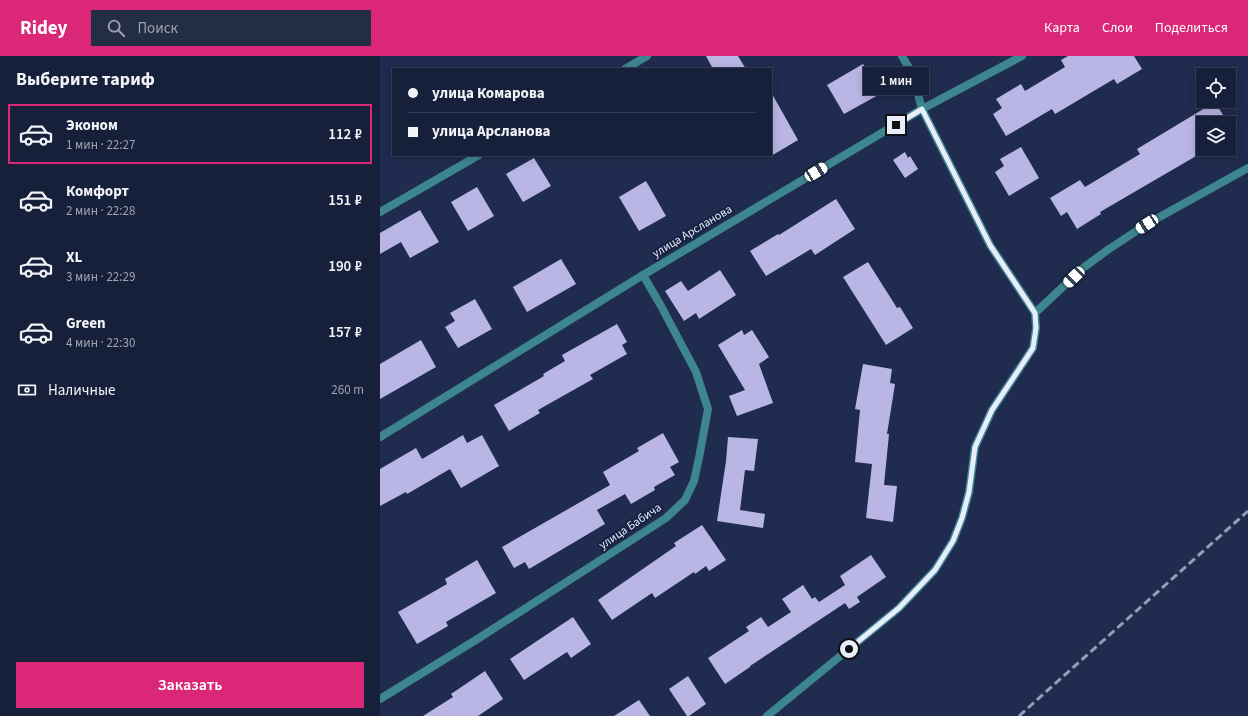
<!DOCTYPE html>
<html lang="ru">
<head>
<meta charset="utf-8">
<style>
	:root { --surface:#17203b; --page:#242d46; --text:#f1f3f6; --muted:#9ea3af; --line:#363e55; --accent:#db2777 }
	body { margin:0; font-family:"Source Sans 3",sans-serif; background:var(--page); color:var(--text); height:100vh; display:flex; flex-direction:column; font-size:15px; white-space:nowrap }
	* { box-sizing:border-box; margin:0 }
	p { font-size:13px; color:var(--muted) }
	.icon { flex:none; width:22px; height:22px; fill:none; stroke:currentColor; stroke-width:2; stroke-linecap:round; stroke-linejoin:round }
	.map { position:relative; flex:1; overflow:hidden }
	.panel { display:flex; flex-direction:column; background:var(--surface); width:380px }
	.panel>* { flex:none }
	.top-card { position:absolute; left:12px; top:12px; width:380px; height:88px; border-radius:0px; box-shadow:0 2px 10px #0003,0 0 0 1px var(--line); display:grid; align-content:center; height:88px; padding:0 16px; background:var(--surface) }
	.tools { position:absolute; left:816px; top:12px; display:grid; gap:8px }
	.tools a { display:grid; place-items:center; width:40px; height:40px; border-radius:0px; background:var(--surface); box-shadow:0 2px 10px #0003,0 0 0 1px var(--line); font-size:20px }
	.end { position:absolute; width:18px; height:18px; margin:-9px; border:5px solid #e7edfb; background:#111; box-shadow:0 0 0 2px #111 }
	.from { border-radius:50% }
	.bubble { position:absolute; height:28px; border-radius:0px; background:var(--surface); box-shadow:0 2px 10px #0003,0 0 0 1px var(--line); font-size:13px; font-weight:600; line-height:28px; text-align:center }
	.car { position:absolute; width:12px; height:24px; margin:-12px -6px; border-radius:5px; box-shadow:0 0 3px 1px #0007; background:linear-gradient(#fff 24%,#345 0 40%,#fff 0 76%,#345 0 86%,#fff 0) }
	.top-card b { display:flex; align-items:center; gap:14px; height:38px; font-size:15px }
	.top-card b+b { border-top:1px solid var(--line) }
	.top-card i { width:10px; height:10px; background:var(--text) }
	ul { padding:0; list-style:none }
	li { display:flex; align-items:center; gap:12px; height:60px; margin:0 8px 6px; padding:0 8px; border:2px solid transparent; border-radius:0px }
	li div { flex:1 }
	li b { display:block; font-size:15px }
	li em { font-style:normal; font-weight:600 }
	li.selected { border-color:var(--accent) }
	li>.icon { width:36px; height:36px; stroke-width:1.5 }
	h2 { padding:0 16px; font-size:18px; line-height:48px }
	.pay { display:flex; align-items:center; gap:10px; height:44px; padding:0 16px; font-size:15px }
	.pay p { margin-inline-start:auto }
	.primary-button { display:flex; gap:8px; margin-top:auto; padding:8px 16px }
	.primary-button a { flex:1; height:46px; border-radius:0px; background:var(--accent); color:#fff; font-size:16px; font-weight:600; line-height:46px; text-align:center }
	header { display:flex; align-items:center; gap:24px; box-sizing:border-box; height:56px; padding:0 20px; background:var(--accent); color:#fff }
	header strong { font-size:19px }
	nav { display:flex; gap:22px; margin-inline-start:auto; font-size:14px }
	.search { width:280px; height:36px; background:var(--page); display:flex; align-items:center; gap:10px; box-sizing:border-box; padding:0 14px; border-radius:0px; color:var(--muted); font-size:15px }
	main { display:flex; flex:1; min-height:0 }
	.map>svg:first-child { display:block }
	.building { fill:#b9b6e5 }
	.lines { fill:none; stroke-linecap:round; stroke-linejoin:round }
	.street { stroke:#3e868f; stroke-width:8 }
	.rail { stroke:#949db4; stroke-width:3; stroke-dasharray:8 4; stroke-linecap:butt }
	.route { stroke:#e7edfb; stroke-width:5 }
	.labels { text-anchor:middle; stroke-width:4; stroke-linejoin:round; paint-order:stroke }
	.street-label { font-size:12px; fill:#e7edfb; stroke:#162143 }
</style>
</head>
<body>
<header>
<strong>Ridey</strong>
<div class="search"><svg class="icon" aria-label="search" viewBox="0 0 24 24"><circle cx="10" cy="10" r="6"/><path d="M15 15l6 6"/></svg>Поиск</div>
<nav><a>Карта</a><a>Слои</a><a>Поделиться</a></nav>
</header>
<main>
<section class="panel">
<h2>Выберите тариф</h2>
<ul>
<li class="selected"><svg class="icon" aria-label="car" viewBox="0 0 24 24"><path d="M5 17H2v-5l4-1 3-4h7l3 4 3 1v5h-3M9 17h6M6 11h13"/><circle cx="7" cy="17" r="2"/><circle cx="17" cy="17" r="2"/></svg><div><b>Эконом</b><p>1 мин · 22:27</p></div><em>112 ₽</em></li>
<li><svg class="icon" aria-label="car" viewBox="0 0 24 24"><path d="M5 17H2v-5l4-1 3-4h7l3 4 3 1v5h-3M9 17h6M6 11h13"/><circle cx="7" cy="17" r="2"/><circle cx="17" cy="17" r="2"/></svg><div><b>Комфорт</b><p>2 мин · 22:28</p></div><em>151 ₽</em></li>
<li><svg class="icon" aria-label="car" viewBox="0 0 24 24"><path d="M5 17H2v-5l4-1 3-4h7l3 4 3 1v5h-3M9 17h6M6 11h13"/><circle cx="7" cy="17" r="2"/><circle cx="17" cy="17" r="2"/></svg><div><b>XL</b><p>3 мин · 22:29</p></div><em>190 ₽</em></li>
<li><svg class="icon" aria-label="car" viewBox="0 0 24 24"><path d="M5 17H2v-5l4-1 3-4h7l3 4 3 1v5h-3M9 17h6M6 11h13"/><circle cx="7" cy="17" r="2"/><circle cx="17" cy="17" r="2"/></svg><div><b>Green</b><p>4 мин · 22:30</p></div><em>157 ₽</em></li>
</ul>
<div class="pay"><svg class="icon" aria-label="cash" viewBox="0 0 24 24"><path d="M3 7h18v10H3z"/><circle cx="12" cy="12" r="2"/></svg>Наличные<p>260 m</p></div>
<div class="primary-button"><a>Заказать</a></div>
</section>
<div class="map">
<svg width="868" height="660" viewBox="0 0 868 660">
	<rect width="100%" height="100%" fill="#1f2b4f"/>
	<g class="building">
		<path d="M326 0H358L366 13H333Z"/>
		<path d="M688 0H754L762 13 737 28 734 23 675 58 672 53 626 80 613 58 622 52 616 43 641 28 645 35 685 11 681 4Z"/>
		<path d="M483 8 500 38 464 58 447 29Z"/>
		<path d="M391 36 418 84 391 100Z"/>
		<path d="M835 46 848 67H823V96L720 156 721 158 697 173 687 156 681 160 670 142 700 124 705 131 760 98 757 93Z"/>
		<path d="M641 91 659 122 629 140 615 116 624 110 620 103Z"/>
		<path d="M525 96 528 102 530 100 538 113 525 122 513 104Z"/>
		<path d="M154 102 171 130 143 146 126 118Z"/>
		<path d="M266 125 286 160 259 175 239 141Z"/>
		<path d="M97 131 114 160 88 175 71 146Z"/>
		<path d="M456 143 475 173 435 199 431 193 386 220 370 195 398 178 399 179Z"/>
		<path d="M40 154 59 186 30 202 21 186 0 198V177Z"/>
		<path d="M181 203 196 228 147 256 133 231Z"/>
		<path d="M488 206 517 252 520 251 533 272 506 289 463 221Z"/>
		<path d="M340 214 356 239 319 263 316 257 304 265 285 235 301 225 308 235Z"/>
		<path d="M95 243 112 273 78 292 65 271 75 265 70 257Z"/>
		<path d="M237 268 247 286 242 289 247 298 210 319 213 323 158 354 160 357 129 375 114 349 164 320 163 318 185 305 182 299Z"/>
		<path d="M362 274 364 279 372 274 389 301 379 308 393 347 357 360 349 340 365 334 338 289Z"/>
		<path d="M41 284 56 311 0 343V308Z"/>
		<path d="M483 308 512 313 510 327 515 328 507 378H509L504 429 517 430 513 466 486 462 492 408 475 406 480 354 475 353Z"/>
		<path d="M283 377 299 406 290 411 295 419 274 431 275 434 251 448 245 438 217 454 225 468 149 513 145 506 134 512 122 491 230 429 223 416 259 395 257 392Z"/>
		<path d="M83 379 87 387 102 379 119 410 81 432 70 413 27 438 26 436 0 450V413L36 392 42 403Z"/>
		<path d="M348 381 378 383 374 415 365 414 360 454 385 458 383 472 337 465 346 405Z"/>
		<path d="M322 469 346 504 329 515 326 510 315 518 314 516 275 542 272 537 232 564 218 544 296 490 294 487Z"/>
		<path d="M491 499 506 521 477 541 480 546 469 553 465 547 370 610V611L345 628 328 602 369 575 366 571 381 561 388 571 411 556 402 543 423 529 432 543 435 541 439 546 465 529 460 520Z"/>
		<path d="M97 504 116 537 66 566 68 570 37 588 18 556 67 528 65 523Z"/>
		<path d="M193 561 211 588 191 602 187 596 144 624 130 603Z"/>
		<path d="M105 615 123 643 98 660H43L73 641 71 638Z"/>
		<path d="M308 620 326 648 309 660H307L289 633Z"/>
		<path d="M259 644 270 660H234Z"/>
	</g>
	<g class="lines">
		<g class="street">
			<path d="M522 0 532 17 542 53 610 189 655 257"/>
			<path d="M245 13 267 0"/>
			<path d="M0 156 99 99"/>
			<path d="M0 381 263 219 542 53 642 0"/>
			<path d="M0 643 99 582 286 462 305 444 314 425 319 402 328 353 316 316 281 250 263 219"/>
			<path d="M387 660 519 552 555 514 573 485 582 462 589 436 595 391 612 354 653 292 656 272 655 257 703 212 729 193 767 168 868 112"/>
		</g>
		<path class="rail" d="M639 660 868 455"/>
	</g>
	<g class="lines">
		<path class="route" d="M469 593 519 552 555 514 573 485 582 462 589 436 595 391 612 354 653 292 656 272 655 257 610 189 542 53 516 69"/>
	</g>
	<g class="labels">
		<g class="street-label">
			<text transform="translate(312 175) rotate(-31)" y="4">улица Арсланова</text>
			<text transform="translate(250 470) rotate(-34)" y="4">улица Бабича</text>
		</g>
	</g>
</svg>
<div class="tools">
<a><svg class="icon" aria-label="locate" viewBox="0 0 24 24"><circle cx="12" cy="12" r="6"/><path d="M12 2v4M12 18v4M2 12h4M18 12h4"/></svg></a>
<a><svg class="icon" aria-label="layers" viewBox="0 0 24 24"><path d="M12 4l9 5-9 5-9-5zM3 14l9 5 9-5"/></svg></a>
</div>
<i class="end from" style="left:469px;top:593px"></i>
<i class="end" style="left:516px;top:69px"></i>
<div class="bubble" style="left:483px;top:11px;width:66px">1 мин</div>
<i class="car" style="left:436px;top:116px;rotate:59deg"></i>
<i class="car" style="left:767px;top:168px;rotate:237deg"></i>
<i class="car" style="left:694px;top:221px;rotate:226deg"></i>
<div class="top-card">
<b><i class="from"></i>улица Комарова</b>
<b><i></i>улица Арсланова</b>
</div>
</div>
</main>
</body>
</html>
